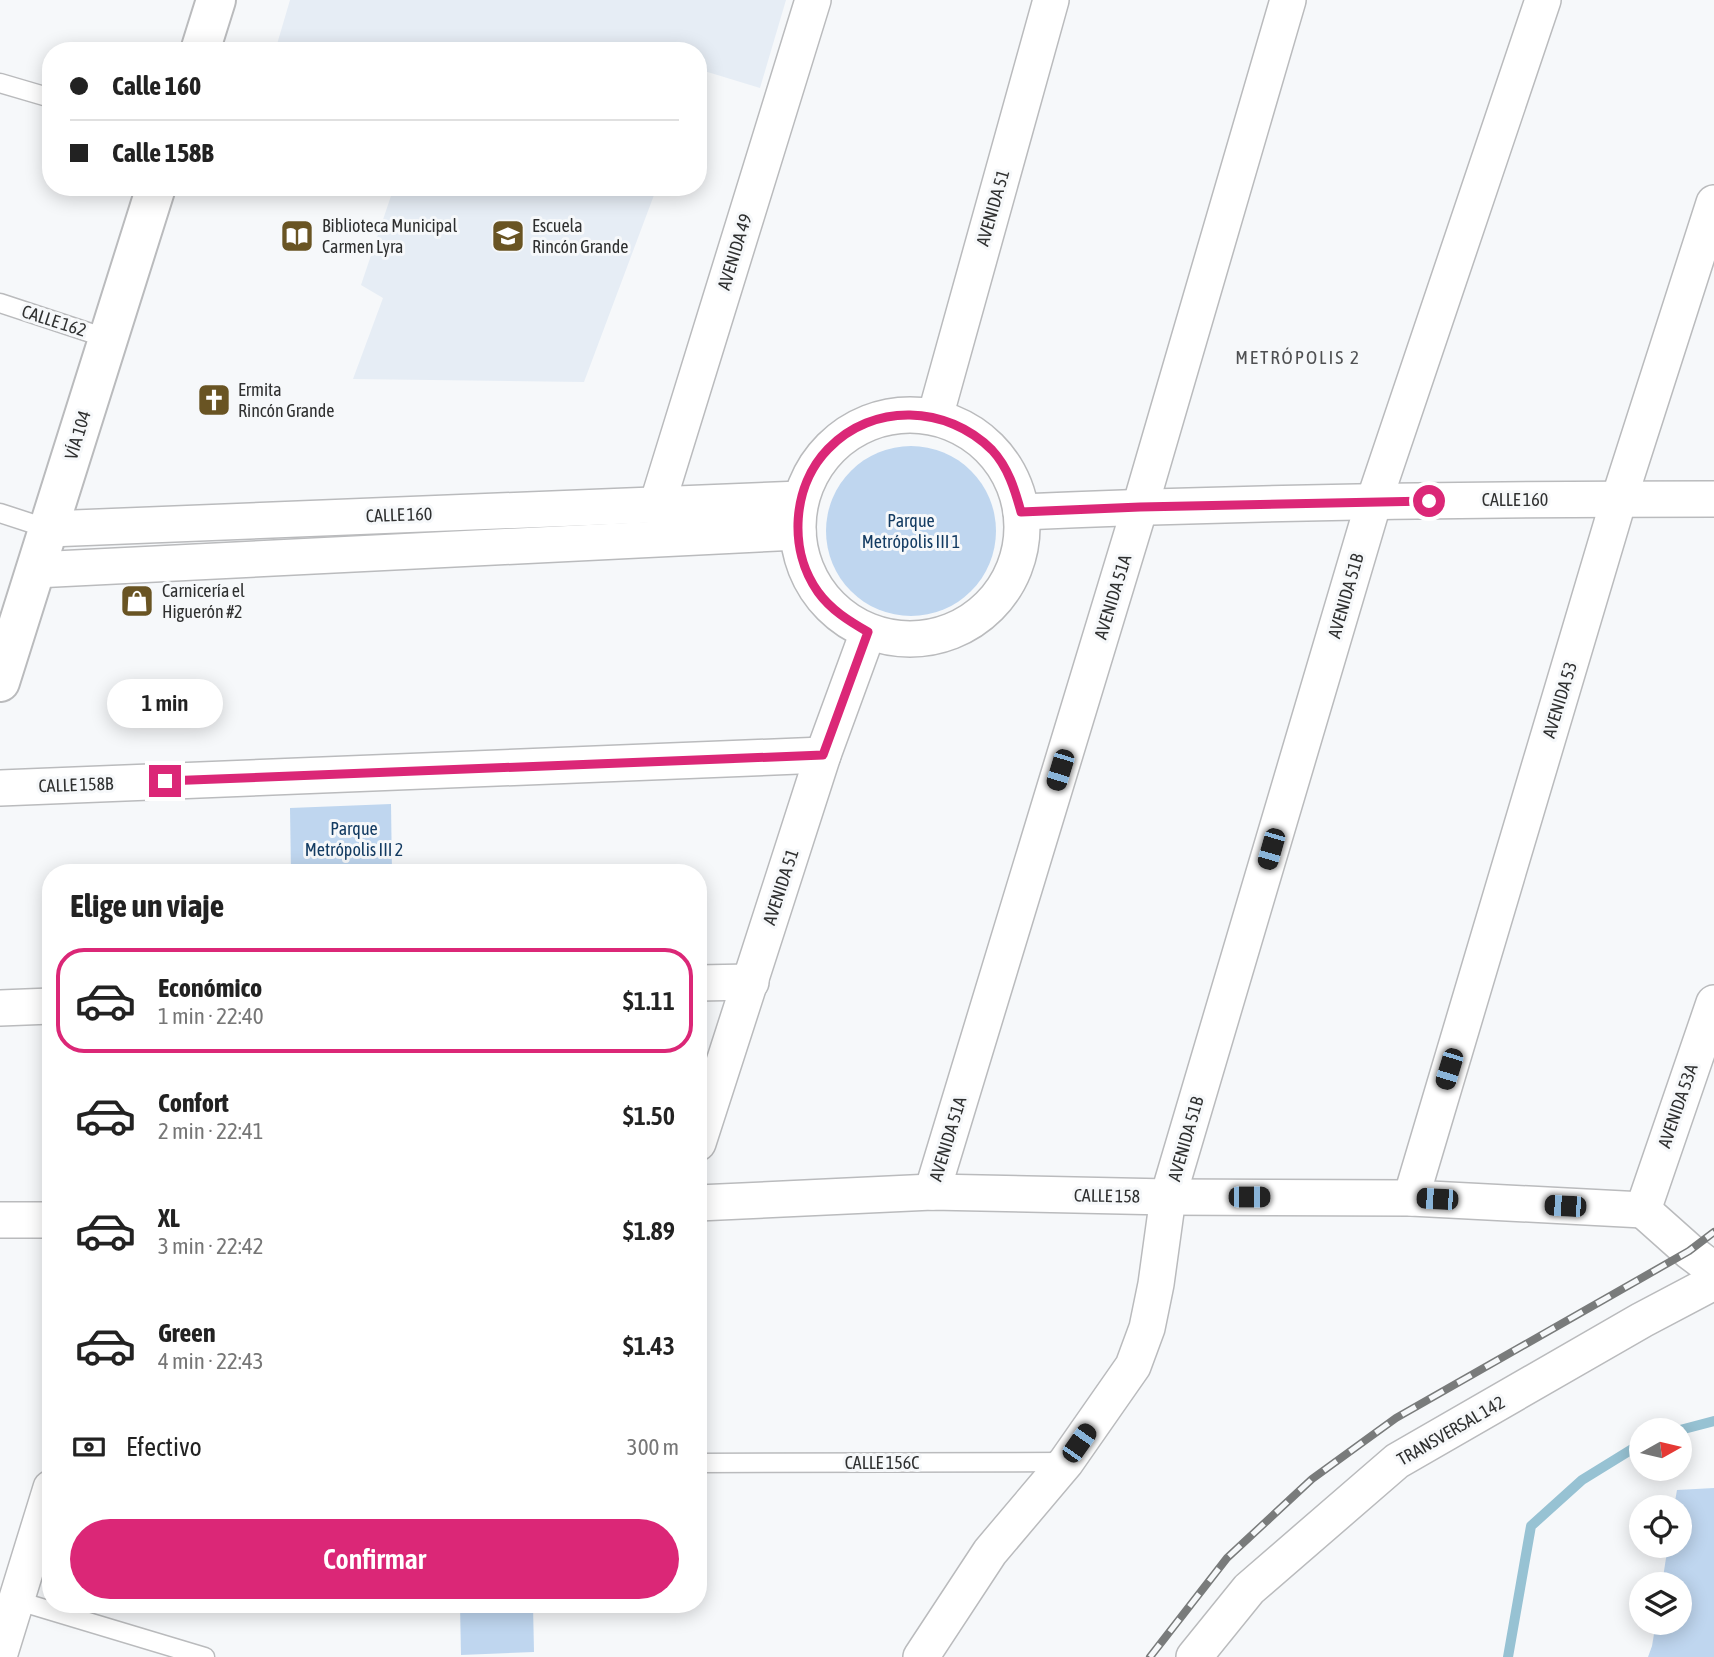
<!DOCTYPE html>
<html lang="es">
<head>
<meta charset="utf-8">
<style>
	:root { --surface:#fff; --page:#f6f6f6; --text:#222; --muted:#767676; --line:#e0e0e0; --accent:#db2777 }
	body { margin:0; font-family:"Asap Condensed",sans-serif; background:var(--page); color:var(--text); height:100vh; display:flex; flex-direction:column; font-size:26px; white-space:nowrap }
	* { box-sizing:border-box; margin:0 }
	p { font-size:23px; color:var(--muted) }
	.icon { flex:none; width:38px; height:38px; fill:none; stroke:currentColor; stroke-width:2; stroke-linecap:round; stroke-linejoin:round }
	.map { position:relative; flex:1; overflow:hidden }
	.panel { position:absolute; left:42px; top:864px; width:665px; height:749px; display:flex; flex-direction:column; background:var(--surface); border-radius:28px; box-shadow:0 4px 18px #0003 }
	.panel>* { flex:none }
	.hud { position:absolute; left:42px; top:42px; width:665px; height:154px; border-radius:28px; box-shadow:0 4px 18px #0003; display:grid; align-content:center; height:154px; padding:0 28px; background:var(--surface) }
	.needle { width:46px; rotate:82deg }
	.controls { position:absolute; left:1629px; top:1418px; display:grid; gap:14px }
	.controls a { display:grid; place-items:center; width:63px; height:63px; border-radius:50%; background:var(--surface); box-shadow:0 4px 18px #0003; font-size:35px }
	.end { position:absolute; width:32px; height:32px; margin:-16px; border:9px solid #db2777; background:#fff; box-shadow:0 0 0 4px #fff }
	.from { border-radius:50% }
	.bubble { position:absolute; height:49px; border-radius:24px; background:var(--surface); box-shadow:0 4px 18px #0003; font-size:23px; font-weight:600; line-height:49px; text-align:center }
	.car { position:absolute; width:21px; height:42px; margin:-21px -10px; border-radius:9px; box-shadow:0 0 5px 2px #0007; background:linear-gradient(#222 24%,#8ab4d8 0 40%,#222 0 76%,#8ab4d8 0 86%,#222 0) }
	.hud b { display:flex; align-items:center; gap:24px; height:66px; font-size:26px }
	.hud b+b { border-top:2px solid var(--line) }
	.hud i { width:18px; height:18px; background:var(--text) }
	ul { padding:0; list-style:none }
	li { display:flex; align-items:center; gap:21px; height:105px; margin:0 14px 10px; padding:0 14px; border:4px solid transparent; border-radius:28px }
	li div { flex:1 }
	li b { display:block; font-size:26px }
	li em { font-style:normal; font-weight:600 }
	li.on { border-color:var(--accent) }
	li>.icon { width:63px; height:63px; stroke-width:1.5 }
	h2 { padding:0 28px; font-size:32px; line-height:84px }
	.pay { display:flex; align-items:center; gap:18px; height:77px; padding:0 28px; font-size:26px }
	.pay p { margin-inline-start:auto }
	.cta { display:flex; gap:14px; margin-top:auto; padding:14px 28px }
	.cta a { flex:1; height:80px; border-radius:42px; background:var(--accent); color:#fff; font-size:28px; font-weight:600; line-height:80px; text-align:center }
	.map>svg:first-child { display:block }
	.built { fill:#e6edf5 }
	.green { fill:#bfd6ef }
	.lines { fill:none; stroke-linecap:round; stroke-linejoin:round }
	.stream { stroke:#97c2d3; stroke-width:10 }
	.service-casing { stroke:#babbbd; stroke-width:21 }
	.minor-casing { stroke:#babbbd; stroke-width:38 }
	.secondary-casing { stroke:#babbbd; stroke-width:42 }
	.service { stroke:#fff; stroke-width:18 }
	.minor { stroke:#fff; stroke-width:35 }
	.secondary { stroke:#fff; stroke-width:38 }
	.rail-casing { stroke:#797b7b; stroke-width:8 }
	.rail { stroke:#f6f8fa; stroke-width:5; stroke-dasharray:16; stroke-linecap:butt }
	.route { stroke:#db2777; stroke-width:9 }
	.labels { text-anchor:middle; stroke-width:6; stroke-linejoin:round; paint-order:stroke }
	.street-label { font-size:18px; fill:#2f3030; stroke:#f6f8fa }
	.poi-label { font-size:18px; fill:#2f3030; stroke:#f6f8fa; text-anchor:start }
	.park-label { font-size:18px; fill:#133b62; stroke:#f6f8fa }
	.neighbourhood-label { font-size:19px; letter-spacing:2px; fill:#4f5052; stroke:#f6f8fa }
</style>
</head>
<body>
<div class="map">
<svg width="1714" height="1657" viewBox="0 0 1714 1657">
	<rect width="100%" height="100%" fill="#f6f8fa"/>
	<g class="built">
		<path d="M290 0H786L760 88 701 70 698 76V51H275Z"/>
		<path d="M394 187H657L584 382 353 379 383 298 361 285Z"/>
	</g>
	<g class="green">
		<circle cx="911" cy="531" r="85"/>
		<path d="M391 804 392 873H291L290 808Z"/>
		<path d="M1714 1488V1657H1648L1652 1646 1656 1622H1680V1584H1662L1668 1545H1680V1507H1674L1677 1490Z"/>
		<path d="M460 1605H533L534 1652 461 1655Z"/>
	</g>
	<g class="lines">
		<g class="stream">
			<path d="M1680 1430 1714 1421"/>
			<path d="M1508 1657 1531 1526 1582 1480 1642 1443"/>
		</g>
		<defs>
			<g id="service">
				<path d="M0 83 51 98"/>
				<path d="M0 303 109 339"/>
				<path d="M0 513 49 529"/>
				<path d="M698 1463 1066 1462"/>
				<path d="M15 1600 205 1657"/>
			</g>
			<g id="minor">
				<circle cx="910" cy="527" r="112"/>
				<path d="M935 417 1051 0"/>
				<path d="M657 505 813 0"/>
				<path d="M1021 512C1252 502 1483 499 1714 499"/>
				<path d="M49 529 801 499"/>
				<path d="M35 570 798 532"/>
				<path d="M0 788 823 755"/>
				<path d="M698 983 751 982"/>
				<path d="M0 1008 51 1006"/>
				<path d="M698 1143 823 755 868 632"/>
				<path d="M932 1192 1140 507 1288 0"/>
				<path d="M1411 1198 1619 499 1714 203"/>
				<path d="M698 1203 932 1192 1168 1197 1411 1198 1643 1210"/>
				<path d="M1643 1210 1714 1003"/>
				<path d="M1643 1210 1689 1251 1714 1270"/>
				<path d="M0 1220H51"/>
				<path d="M0 1653 51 1488"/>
				<path d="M921 1657 990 1552 1066 1462 1133 1366 1147 1328 1156 1284 1168 1197 1374 501 1543 0"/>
				<path d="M1194 1657 1249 1589 1397 1461 1642 1320 1714 1282"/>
			</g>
			<g id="secondary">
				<path d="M200 51 216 0"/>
				<path d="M0 682 156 187"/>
			</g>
		</defs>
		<use href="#service" class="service-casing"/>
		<use href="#minor" class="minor-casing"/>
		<use href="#secondary" class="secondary-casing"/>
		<use href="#service" class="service"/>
		<use href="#minor" class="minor"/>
		<use href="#secondary" class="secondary"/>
		<defs>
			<path id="rail" d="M1150 1657 1227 1558 1312 1479 1396 1418 1689 1251 1714 1232"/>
		</defs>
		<use href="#rail" class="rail-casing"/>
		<use href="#rail" class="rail"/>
	</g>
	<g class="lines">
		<path class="route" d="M165 781 823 755 868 632C849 621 831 610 818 592 788 550 792 486 828 449 873 402 947 405 992 450 1008 467 1015 490 1021 512L1140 507 1429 501"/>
	</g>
	<defs>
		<symbol id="library-square" viewBox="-11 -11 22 22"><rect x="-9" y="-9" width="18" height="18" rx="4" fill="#695423" stroke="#f6f8fa"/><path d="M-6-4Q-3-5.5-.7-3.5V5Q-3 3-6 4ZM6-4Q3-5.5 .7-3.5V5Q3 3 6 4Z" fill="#fff"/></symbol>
		<symbol id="school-square" viewBox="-11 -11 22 22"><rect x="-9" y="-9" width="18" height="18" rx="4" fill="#695423" stroke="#f6f8fa"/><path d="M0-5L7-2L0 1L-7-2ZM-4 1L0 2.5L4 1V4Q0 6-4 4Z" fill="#fff"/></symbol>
		<symbol id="church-square" viewBox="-11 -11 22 22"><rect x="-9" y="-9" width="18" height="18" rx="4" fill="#695423" stroke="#f6f8fa"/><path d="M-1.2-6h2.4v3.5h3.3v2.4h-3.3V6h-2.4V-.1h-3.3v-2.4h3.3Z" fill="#fff"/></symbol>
		<symbol id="shop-square" viewBox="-11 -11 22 22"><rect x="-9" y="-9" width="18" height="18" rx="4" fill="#695423" stroke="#f6f8fa"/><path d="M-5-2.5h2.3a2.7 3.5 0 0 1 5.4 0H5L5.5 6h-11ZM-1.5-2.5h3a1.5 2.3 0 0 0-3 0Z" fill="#fff"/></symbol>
	</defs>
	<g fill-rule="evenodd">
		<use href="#library-square" x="278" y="217" width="38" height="38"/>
		<use href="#school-square" x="489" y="217" width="38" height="38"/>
		<use href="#church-square" x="195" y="381" width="38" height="38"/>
		<use href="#shop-square" x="118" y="582" width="38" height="38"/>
	</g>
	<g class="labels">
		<g class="street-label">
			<text transform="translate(993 208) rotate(-74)" y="6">AVENIDA 51</text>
			<text transform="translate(735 252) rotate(-73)" y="6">AVENIDA 49</text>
			<text transform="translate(54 321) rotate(18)" y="6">CALLE 162</text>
			<text transform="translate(78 435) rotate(-73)" y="6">VÍA 104</text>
			<text x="1515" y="506">CALLE 160</text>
			<text transform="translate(399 515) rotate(-2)" y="6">CALLE 160</text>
			<text transform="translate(1346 596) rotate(-74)" y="6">AVENIDA 51B</text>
			<text transform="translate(1113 597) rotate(-73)" y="6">AVENIDA 51A</text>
			<text transform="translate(1560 700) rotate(-73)" y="6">AVENIDA 53</text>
			<text transform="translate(76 785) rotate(-2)" y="6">CALLE 158B</text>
			<text transform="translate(781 887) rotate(-72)" y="6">AVENIDA 51</text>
			<text transform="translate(1678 1106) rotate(-71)" y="6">AVENIDA 53A</text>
			<text transform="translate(948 1139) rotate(-73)" y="6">AVENIDA 51A</text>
			<text transform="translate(1186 1139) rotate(-74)" y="6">AVENIDA 51B</text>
			<text transform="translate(1107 1196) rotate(1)" y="6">CALLE 158</text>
			<text transform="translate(1451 1431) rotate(-30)" y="6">TRANSVERSAL 142</text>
			<text x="882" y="1469">CALLE 156C</text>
		</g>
		<g class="poi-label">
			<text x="322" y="232">Biblioteca Municipal<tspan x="322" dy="21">Carmen Lyra</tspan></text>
			<text x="532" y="232">Escuela<tspan x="532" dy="21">Rincón Grande</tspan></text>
			<text x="238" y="396">Ermita<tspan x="238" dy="21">Rincón Grande</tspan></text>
			<text x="162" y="597">Carnicería el<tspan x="162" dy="21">Higuerón #2</tspan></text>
		</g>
		<g class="park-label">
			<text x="911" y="527">Parque<tspan x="911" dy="21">Metrópolis III 1</tspan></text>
			<text x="354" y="835">Parque<tspan x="354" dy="21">Metrópolis III 2</tspan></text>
		</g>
		<g class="neighbourhood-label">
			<text x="1298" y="364">METRÓPOLIS 2</text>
		</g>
	</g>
</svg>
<div class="controls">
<a><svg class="needle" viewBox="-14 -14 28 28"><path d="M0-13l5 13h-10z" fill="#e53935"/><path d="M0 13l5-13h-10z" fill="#767676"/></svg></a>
<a><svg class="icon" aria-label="locate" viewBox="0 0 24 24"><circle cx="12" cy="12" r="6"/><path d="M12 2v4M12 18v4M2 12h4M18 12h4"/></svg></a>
<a><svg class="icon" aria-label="layers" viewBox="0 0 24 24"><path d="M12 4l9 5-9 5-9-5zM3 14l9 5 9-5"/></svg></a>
</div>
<i class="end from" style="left:1429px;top:501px"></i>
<i class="end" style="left:165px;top:781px"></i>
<div class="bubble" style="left:107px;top:679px;width:116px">1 min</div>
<i class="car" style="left:1060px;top:770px;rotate:197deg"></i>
<i class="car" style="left:1271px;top:849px;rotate:196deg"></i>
<i class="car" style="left:1449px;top:1069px;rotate:197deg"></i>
<i class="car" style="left:1249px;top:1197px;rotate:90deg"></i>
<i class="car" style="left:1437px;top:1199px;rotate:273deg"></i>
<i class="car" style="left:1565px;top:1206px;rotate:273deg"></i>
<i class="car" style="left:1079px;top:1443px;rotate:35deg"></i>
<div class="hud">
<b><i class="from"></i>Calle 160</b>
<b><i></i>Calle 158B</b>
</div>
<section class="panel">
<h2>Elige un viaje</h2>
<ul>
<li class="on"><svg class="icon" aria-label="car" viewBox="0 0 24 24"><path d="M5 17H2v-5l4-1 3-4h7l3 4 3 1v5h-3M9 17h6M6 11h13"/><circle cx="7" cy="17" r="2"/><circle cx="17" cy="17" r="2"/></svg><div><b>Económico</b><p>1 min · 22:40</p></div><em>$1.11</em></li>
<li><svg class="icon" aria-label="car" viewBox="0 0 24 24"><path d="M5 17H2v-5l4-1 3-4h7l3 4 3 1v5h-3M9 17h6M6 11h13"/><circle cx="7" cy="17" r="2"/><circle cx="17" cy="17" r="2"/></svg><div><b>Confort</b><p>2 min · 22:41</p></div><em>$1.50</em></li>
<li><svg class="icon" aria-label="car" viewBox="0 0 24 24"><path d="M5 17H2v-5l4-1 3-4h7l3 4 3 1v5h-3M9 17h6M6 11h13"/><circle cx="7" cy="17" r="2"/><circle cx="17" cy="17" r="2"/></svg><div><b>XL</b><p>3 min · 22:42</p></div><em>$1.89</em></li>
<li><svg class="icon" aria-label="car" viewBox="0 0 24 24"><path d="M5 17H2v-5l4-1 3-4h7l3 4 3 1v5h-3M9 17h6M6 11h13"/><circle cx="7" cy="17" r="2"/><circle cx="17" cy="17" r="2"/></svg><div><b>Green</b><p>4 min · 22:43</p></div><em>$1.43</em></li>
</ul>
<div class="pay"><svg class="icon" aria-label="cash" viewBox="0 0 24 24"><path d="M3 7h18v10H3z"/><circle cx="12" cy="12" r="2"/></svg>Efectivo<p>300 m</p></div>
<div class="cta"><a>Confirmar</a></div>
</section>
</div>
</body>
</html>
